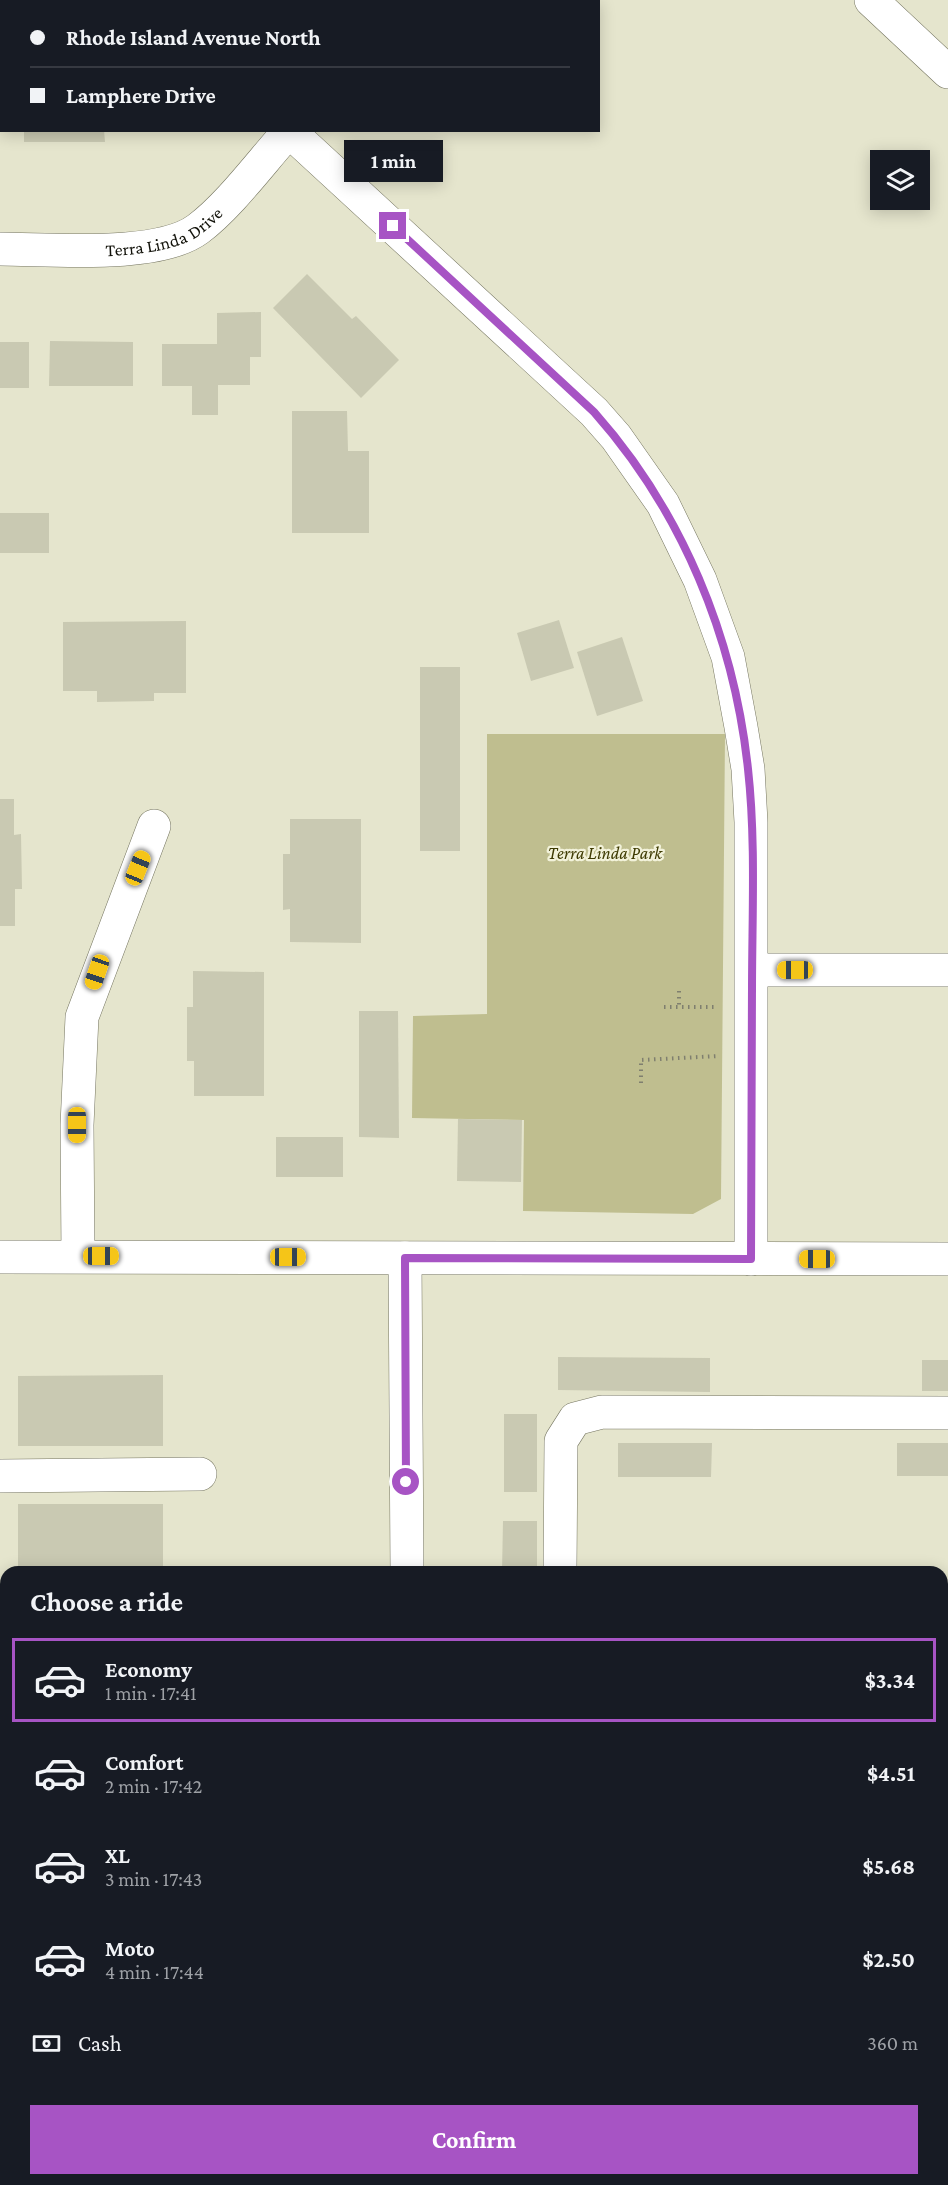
<!DOCTYPE html>
<html lang="en">
<head>
<meta charset="utf-8">
<style>
	:root { --surface:#171b24; --page:#242831; --text:#f1f3f6; --muted:#9ea1a6; --line:#363941; --accent:#a754c4 }
	body { margin:0; font-family:"Crimson Pro",serif; background:var(--page); color:var(--text); height:100vh; display:flex; flex-direction:column; font-size:22px; white-space:nowrap }
	* { box-sizing:border-box; margin:0 }
	p { font-size:20px; color:var(--muted) }
	.icon { flex:none; width:33px; height:33px; fill:none; stroke:currentColor; stroke-width:2; stroke-linecap:round; stroke-linejoin:round }
	.map { position:relative; flex:1; overflow:hidden }
	.details { position:absolute; left:0px; top:1566px; width:948px; height:620px; display:flex; flex-direction:column; background:var(--surface); border-radius:18px 18px 0 0; box-shadow:0 3px 15px #0003 }
	.details>* { flex:none }
	.banner { position:absolute; left:0px; top:0px; width:600px; height:132px; box-shadow:0 3px 15px #0003; display:grid; align-content:center; height:132px; padding:0 30px; background:var(--surface) }
	.tools { position:absolute; left:870px; top:150px; display:grid; gap:12px }
	.tools a { display:grid; place-items:center; width:60px; height:60px; border-radius:0px; background:var(--surface); box-shadow:0 3px 15px #0003; font-size:30px }
	.end { position:absolute; width:27px; height:27px; margin:-14px; border:8px solid #a754c4; background:#fff; box-shadow:0 0 0 3px #fff }
	.from { border-radius:50% }
	.bubble { position:absolute; height:42px; border-radius:0px; background:var(--surface); box-shadow:0 3px 15px #0003; font-size:20px; font-weight:700; line-height:42px; text-align:center }
	.car { position:absolute; width:18px; height:36px; margin:-18px -9px; border-radius:8px; box-shadow:0 0 4px 2px #0007; background:linear-gradient(#f5c518 24%,#345 0 40%,#f5c518 0 76%,#345 0 86%,#f5c518 0) }
	.banner b { display:flex; align-items:center; gap:21px; height:57px; font-size:22px }
	.banner b+b { border-top:2px solid var(--line) }
	.banner i { width:15px; height:15px; background:var(--text) }
	ul { padding:0; list-style:none }
	li { display:flex; align-items:center; gap:18px; height:84px; margin:0 12px 9px; padding:0 18px; border:3px solid transparent; border-radius:0px }
	li div { flex:1 }
	li b { display:block; font-size:22px }
	li em { font-style:normal; font-weight:700 }
	li.selected { border-color:var(--accent) }
	li>.icon { width:54px; height:54px; stroke-width:1.5 }
	h2 { padding:0 30px; font-size:27px; line-height:72px }
	.pay { display:flex; align-items:center; gap:15px; height:66px; padding:0 30px; font-size:22px }
	.pay p { margin-inline-start:auto }
	.cta { display:flex; gap:12px; margin-top:auto; padding:12px 30px }
	.cta a { flex:1; height:69px; border-radius:0px; background:var(--accent); color:#fff; font-size:24px; font-weight:700; line-height:69px; text-align:center }
	.map>svg:first-child { display:block }
	.green { fill:#bfbe8f }
	.water { fill:#d2cf8a; stroke:#999764; stroke-width:1.5 }
	.building { fill:#c9c9b2 }
	.lines { fill:none; stroke-linecap:round; stroke-linejoin:round }
	.minor-casing { stroke:#757560; stroke-width:34 }
	.path { stroke:#7f7f6f; stroke-width:4; stroke-dasharray:1.5 4.5; stroke-linecap:butt }
	.minor { stroke:#fff; stroke-width:33 }
	.route { stroke:#a754c4; stroke-width:8 }
	.labels { text-anchor:middle; stroke-width:4.5; stroke-linejoin:round; paint-order:stroke }
	.street-label { font-size:18px; fill:#13130b; stroke:#f2f2da }
	.park-label { font-size:18px; font-style:italic; fill:#3d3a01; stroke:#f2f2da }
</style>
</head>
<body>
<div class="map">
<svg width="948" height="2185" viewBox="0 0 948 2185">
	<rect width="100%" height="100%" fill="#e5e5cd"/>
	<g class="green">
		<path d="M487 734H725L721 1199 693 1214 523 1211 524 1120 412 1118 413 1016 487 1014Z"/>
		<path d="M362 2180H922L925 2185H362Z"/>
	</g>
	<path class="water" d="M532 2180H823V2185H534Z"/>
	<g class="building">
		<path d="M24 130H104L105 142H24Z"/>
		<path d="M307 274 352 319 356 316 399 360 361 398 273 308Z"/>
		<path d="M261 312V357H250V385H218V415H192V386H162V344H217V313Z"/>
		<path d="M50 341 133 342V386H49Z"/>
		<rect x="0" y="342" width="29" height="46"/>
		<path d="M292 411H347L348 451H369V533H292Z"/>
		<rect x="0" y="513" width="49" height="40"/>
		<path d="M559 620 574 668 531 681 517 633Z"/>
		<path d="M186 621V693H154V701L97 702V691H63V622Z"/>
		<path d="M622 637 643 701 597 716 577 652Z"/>
		<rect x="420" y="667" width="40" height="184"/>
		<path d="M0 799H14V835L21 834 22 889H15V926H0Z"/>
		<path d="M290 819H361V943L290 942V909L283 910V854H290Z"/>
		<path d="M193 971 264 972V1096H194V1061H187V1007H193Z"/>
		<path d="M359 1011H398L399 1138 359 1137Z"/>
		<path d="M458 1119 522 1120 521 1182 457 1181Z"/>
		<rect x="276" y="1137" width="67" height="40"/>
		<path d="M558 1357 710 1358V1392L558 1390Z"/>
		<rect x="922" y="1360" width="26" height="31"/>
		<path d="M163 1375V1446H18V1376Z"/>
		<rect x="504" y="1414" width="33" height="78"/>
		<path d="M618 1443H712L711 1477H618Z"/>
		<rect x="897" y="1443" width="51" height="33"/>
		<rect x="18" y="1504" width="145" height="68"/>
		<path d="M503 1521H537V1572H502Z"/>
		<rect x="0" y="2065" width="6" height="102"/>
		<rect x="185" y="2180" width="104" height="5"/>
	</g>
	<g class="lines">
		<defs>
			<g id="minor">
				<path d="M153 0 154 2"/>
				<path d="M871 0 948 72"/>
				<path d="M288 130 594 412 616 437 663 504 700 580 728 657 741 727 748 769 751 822V1259"/>
				<path id="s1" d="M0 249C51 249 158 259 198 229 229 206 262 161 289 131"/>
				<path d="M752 970H948"/>
				<path d="M78 1255 77 1125 82 1017 154 826"/>
				<path d="M0 1257 948 1259"/>
				<path d="M405 1258 407 1572"/>
				<path d="M0 1476 200 1474"/>
				<path d="M560 1572 561 1441 575 1419 602 1412 948 1413"/>
				<path d="M0 1754 6 1753"/>
				<path d="M942 1857 948 1851"/>
				<path d="M942 1887 948 1893"/>
				<path d="M942 2043 948 2037"/>
				<path d="M919 2180 922 2185"/>
			</g>
		</defs>
		<use href="#minor" class="minor-casing"/>
		<g class="path">
			<path d="M679 991V1007"/>
			<path d="M664 1007H718"/>
			<path d="M641 1083V1060L719 1056"/>
			<path d="M0 1894 6 1895"/>
			<path d="M869 2180 871 2185"/>
			<path d="M397 2185 398 2180"/>
		</g>
		<use href="#minor" class="minor"/>
	</g>
	<g class="lines">
		<path class="route" d="M393 226 594 412C682 511 734 637 748 769 756 841 752 918 752 991 751 1080 751 1169 751 1259L405 1258 406 1482"/>
	</g>
	<g class="labels">
		<g class="street-label">
			<text dy="6" stroke="none"><textPath href="#s1" startOffset="168">Terra Linda Drive</textPath></text>
		</g>
		<g class="park-label">
			<text x="605" y="859">Terra Linda Park</text>
		</g>
	</g>
</svg>
<div class="tools">
<a><svg class="icon" aria-label="layers" viewBox="0 0 24 24"><path d="M12 4l9 5-9 5-9-5zM3 14l9 5 9-5"/></svg></a>
</div>
<i class="end from" style="left:406px;top:1482px"></i>
<i class="end" style="left:393px;top:226px"></i>
<div class="bubble" style="left:344px;top:140px;width:99px">1 min</div>
<i class="car" style="left:138px;top:868px;rotate:22deg"></i>
<i class="car" style="left:795px;top:970px;rotate:270deg"></i>
<i class="car" style="left:97px;top:972px;rotate:199deg"></i>
<i class="car" style="left:77px;top:1125px;rotate:180deg"></i>
<i class="car" style="left:101px;top:1256px;rotate:90deg"></i>
<i class="car" style="left:288px;top:1257px;rotate:90deg"></i>
<i class="car" style="left:817px;top:1259px;rotate:270deg"></i>
<div class="banner">
<b><i class="from"></i>Rhode Island Avenue North</b>
<b><i></i>Lamphere Drive</b>
</div>
<section class="details">
<h2>Choose a ride</h2>
<ul>
<li class="selected"><svg class="icon" aria-label="car" viewBox="0 0 24 24"><path d="M5 17H2v-5l4-1 3-4h7l3 4 3 1v5h-3M9 17h6M6 11h13"/><circle cx="7" cy="17" r="2"/><circle cx="17" cy="17" r="2"/></svg><div><b>Economy</b><p>1 min · 17:41</p></div><em>$3.34</em></li>
<li><svg class="icon" aria-label="car" viewBox="0 0 24 24"><path d="M5 17H2v-5l4-1 3-4h7l3 4 3 1v5h-3M9 17h6M6 11h13"/><circle cx="7" cy="17" r="2"/><circle cx="17" cy="17" r="2"/></svg><div><b>Comfort</b><p>2 min · 17:42</p></div><em>$4.51</em></li>
<li><svg class="icon" aria-label="car" viewBox="0 0 24 24"><path d="M5 17H2v-5l4-1 3-4h7l3 4 3 1v5h-3M9 17h6M6 11h13"/><circle cx="7" cy="17" r="2"/><circle cx="17" cy="17" r="2"/></svg><div><b>XL</b><p>3 min · 17:43</p></div><em>$5.68</em></li>
<li><svg class="icon" aria-label="car" viewBox="0 0 24 24"><path d="M5 17H2v-5l4-1 3-4h7l3 4 3 1v5h-3M9 17h6M6 11h13"/><circle cx="7" cy="17" r="2"/><circle cx="17" cy="17" r="2"/></svg><div><b>Moto</b><p>4 min · 17:44</p></div><em>$2.50</em></li>
</ul>
<div class="pay"><svg class="icon" aria-label="cash" viewBox="0 0 24 24"><path d="M3 7h18v10H3z"/><circle cx="12" cy="12" r="2"/></svg>Cash<p>360 m</p></div>
<div class="cta"><a>Confirm</a></div>
</section>
</div>
</body>
</html>
